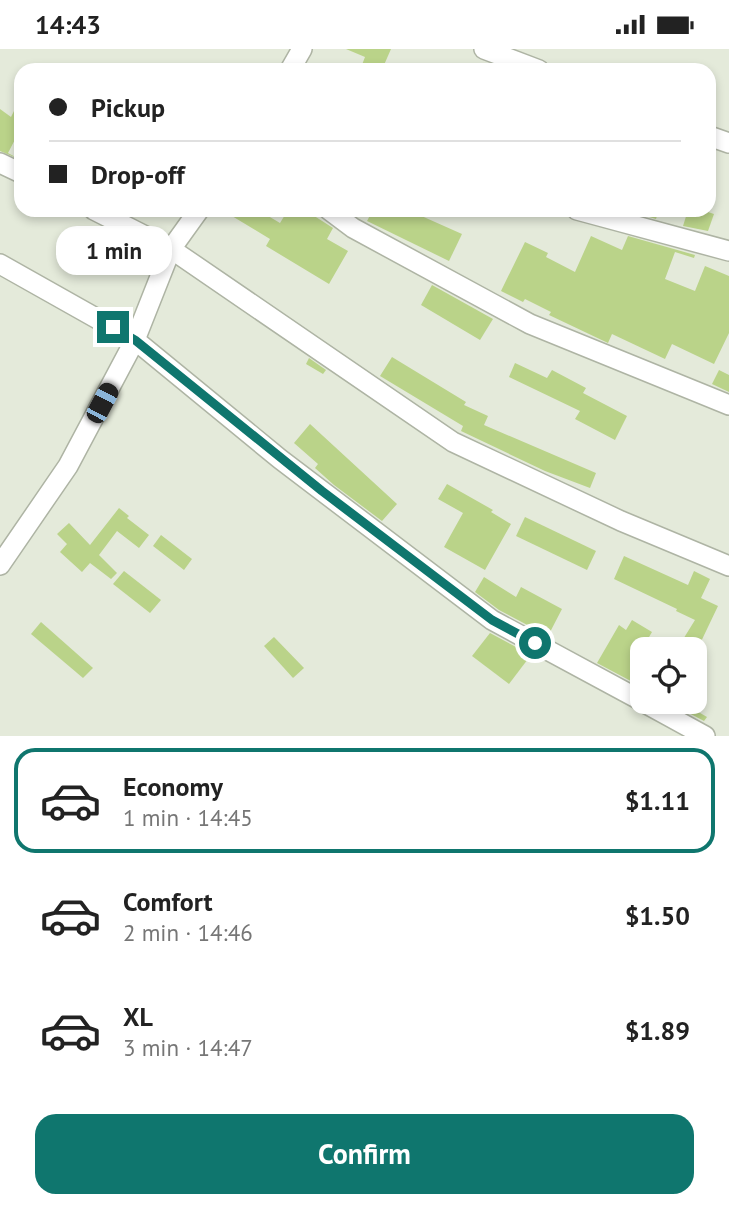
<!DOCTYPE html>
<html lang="en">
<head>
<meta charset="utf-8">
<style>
	:root { --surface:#fff; --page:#f2f2f2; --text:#222; --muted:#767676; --line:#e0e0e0; --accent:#0f766e }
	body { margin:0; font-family:"PT Sans",sans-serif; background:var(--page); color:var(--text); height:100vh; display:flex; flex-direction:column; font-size:26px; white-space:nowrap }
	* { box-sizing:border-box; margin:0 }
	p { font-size:23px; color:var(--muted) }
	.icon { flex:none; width:38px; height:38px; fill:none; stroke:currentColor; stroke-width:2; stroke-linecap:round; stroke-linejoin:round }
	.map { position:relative; height:687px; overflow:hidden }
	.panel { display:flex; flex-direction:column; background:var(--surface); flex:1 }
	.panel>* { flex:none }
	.top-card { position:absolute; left:14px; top:14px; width:702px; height:154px; border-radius:21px; box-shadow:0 4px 10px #0003; display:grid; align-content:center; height:154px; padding:0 35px; background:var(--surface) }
	.buttons { position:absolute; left:630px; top:588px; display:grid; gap:14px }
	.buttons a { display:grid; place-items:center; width:77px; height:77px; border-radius:14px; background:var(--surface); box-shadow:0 4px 10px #0003; font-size:35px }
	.end { position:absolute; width:32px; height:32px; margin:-16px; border:9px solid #0f766e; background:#fff; box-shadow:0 0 0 4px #fff }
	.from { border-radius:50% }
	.bubble { position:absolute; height:49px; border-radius:21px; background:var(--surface); box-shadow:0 4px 10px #0003; font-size:23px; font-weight:600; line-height:49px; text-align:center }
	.car { position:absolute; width:21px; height:42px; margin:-21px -10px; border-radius:9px; box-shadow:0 0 5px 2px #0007; background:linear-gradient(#222 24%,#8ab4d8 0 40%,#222 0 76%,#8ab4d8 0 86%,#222 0) }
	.top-card b { display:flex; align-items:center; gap:24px; height:66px; font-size:26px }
	.top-card b+b { border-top:2px solid var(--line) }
	.top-card i { width:18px; height:18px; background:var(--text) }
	ul { padding:12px 0 0; list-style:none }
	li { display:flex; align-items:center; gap:21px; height:105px; margin:0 14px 10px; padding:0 21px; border:4px solid transparent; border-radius:21px }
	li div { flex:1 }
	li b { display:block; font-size:26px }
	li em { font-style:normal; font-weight:600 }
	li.selected { border-color:var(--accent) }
	li>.icon { width:63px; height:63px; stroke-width:1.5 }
	.primary-button { display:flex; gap:14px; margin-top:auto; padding:14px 35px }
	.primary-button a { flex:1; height:80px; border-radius:21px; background:var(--accent); color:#fff; font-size:28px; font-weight:600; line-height:80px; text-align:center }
	.status { display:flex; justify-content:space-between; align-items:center; height:49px; padding:0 35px; background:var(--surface); direction:ltr }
	.status svg { height:19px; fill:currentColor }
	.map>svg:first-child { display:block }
	.building { fill:#bad389 }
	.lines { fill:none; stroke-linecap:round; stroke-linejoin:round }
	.street-casing { stroke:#aeb4a4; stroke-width:22 }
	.street { stroke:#fff; stroke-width:19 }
	.route { stroke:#0f766e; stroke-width:9 }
</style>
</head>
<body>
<div class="status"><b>14:43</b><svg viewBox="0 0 49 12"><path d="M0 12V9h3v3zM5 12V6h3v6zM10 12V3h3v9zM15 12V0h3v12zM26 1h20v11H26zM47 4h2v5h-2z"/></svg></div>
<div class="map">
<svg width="729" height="687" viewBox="0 0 729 687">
	<rect width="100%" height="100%" fill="#e4eada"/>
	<g class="building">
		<path d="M346 0H391L384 16 379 14 377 21H360L365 8Z"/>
		<path d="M21 48V79L8 104 19 110 0 102V60L11 68Z"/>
		<path d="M222 161H258L280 174 288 161H305L333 179 327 190 348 202 329 235 266 197 270 190Z"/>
		<path d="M373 161H408L462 185 449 212 367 172Z"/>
		<path d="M638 161H659L656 170 636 164Z"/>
		<path d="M688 161H702L714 165 708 182 683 177Z"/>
		<path d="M591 187 622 201 628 187 695 206 694 209 675 203 665 230 695 242 705 217 729 227V284L714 315 672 295 665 310 612 285 608 294 549 266 551 263 525 250 523 253 501 242 525 193 548 204 546 208 575 223Z"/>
		<path d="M432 236 493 270 480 291 421 256Z"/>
		<path d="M392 308 466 353 464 356 488 367 484 376 596 424 590 439 545 422 461 382 463 377 380 327Z"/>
		<path d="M309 309 326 321 323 325 306 315Z"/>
		<path d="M515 314 547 329 552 321 586 339 583 344 627 367 615 391 575 370 580 362 509 328Z"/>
		<path d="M719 321 729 326V343L712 335Z"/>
		<path d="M310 375 397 455 382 472 334 436 315 419 318 415 294 394Z"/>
		<path d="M447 435 493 461 491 463 511 475 485 521 444 498 463 464 438 450Z"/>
		<path d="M119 459 129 467 127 469 149 486 139 499 117 482 99 506 117 524 111 530 90 514 82 523 60 503 67 495 57 485 69 474 90 496Z"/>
		<path d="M525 468 596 502 587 521 516 487Z"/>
		<path d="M161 486 192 510 184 521 153 497Z"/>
		<path d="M624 507 688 536 694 522 710 530 701 549 718 557 697 601 682 592 695 571 676 562 677 560 614 530Z"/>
		<path d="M124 522 161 551 150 564 113 535Z"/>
		<path d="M484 528 516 548 521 538 562 560 548 587 499 561 475 543Z"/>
		<path d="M632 571 652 583 642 600V638L597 614 619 576 626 581Z"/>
		<path d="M41 573 93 619 83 629 31 585Z"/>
		<path d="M490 584 531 606 509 635 472 607Z"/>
		<path d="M274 588 304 619 293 629 264 597Z"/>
		<path d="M668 653H681L707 668 704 672Z"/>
	</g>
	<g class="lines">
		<defs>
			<g id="street">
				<path d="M484 0 539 21"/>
				<path d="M290 21 302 0"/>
				<path d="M709 87 729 94"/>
				<path d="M0 114 21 124"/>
				<path d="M94 161 171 200 453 393 621 472 729 517"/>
				<path d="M329 161 353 179 530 275 729 356"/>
				<path d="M577 161 729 202"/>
				<path d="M0 215 135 291 280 410 492 571 642 652"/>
				<path d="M0 516 68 417 135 291 171 200 199 161"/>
				<path d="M643 653 705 687"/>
			</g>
		</defs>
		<use href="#street" class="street-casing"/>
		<use href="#street" class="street"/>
	</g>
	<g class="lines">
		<path class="route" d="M113 278 135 291 322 442 492 571 535 594"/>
	</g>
</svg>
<div class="buttons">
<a><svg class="icon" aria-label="locate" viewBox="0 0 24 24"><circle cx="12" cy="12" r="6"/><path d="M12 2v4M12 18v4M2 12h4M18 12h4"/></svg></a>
</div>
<i class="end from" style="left:535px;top:594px"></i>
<i class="end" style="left:113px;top:278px"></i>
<div class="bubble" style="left:56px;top:177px;width:116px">1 min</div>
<i class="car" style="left:102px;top:354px;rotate:28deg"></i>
<div class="top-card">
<b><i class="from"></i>Pickup</b>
<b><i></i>Drop-off</b>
</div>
</div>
<section class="panel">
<ul>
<li class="selected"><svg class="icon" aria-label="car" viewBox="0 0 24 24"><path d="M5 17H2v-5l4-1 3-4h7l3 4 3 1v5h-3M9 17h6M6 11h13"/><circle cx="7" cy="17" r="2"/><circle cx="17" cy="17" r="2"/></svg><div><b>Economy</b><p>1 min · 14:45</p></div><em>$1.11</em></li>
<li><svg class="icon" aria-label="car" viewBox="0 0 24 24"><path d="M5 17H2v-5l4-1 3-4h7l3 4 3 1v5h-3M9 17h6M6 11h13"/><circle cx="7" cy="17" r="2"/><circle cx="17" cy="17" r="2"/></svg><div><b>Comfort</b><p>2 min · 14:46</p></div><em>$1.50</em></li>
<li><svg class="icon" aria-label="car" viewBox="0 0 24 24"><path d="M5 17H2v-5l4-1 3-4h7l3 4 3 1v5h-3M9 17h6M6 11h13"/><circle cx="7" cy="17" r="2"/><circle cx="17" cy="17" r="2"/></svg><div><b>XL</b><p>3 min · 14:47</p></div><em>$1.89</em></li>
</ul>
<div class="primary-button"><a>Confirm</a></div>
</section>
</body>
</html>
